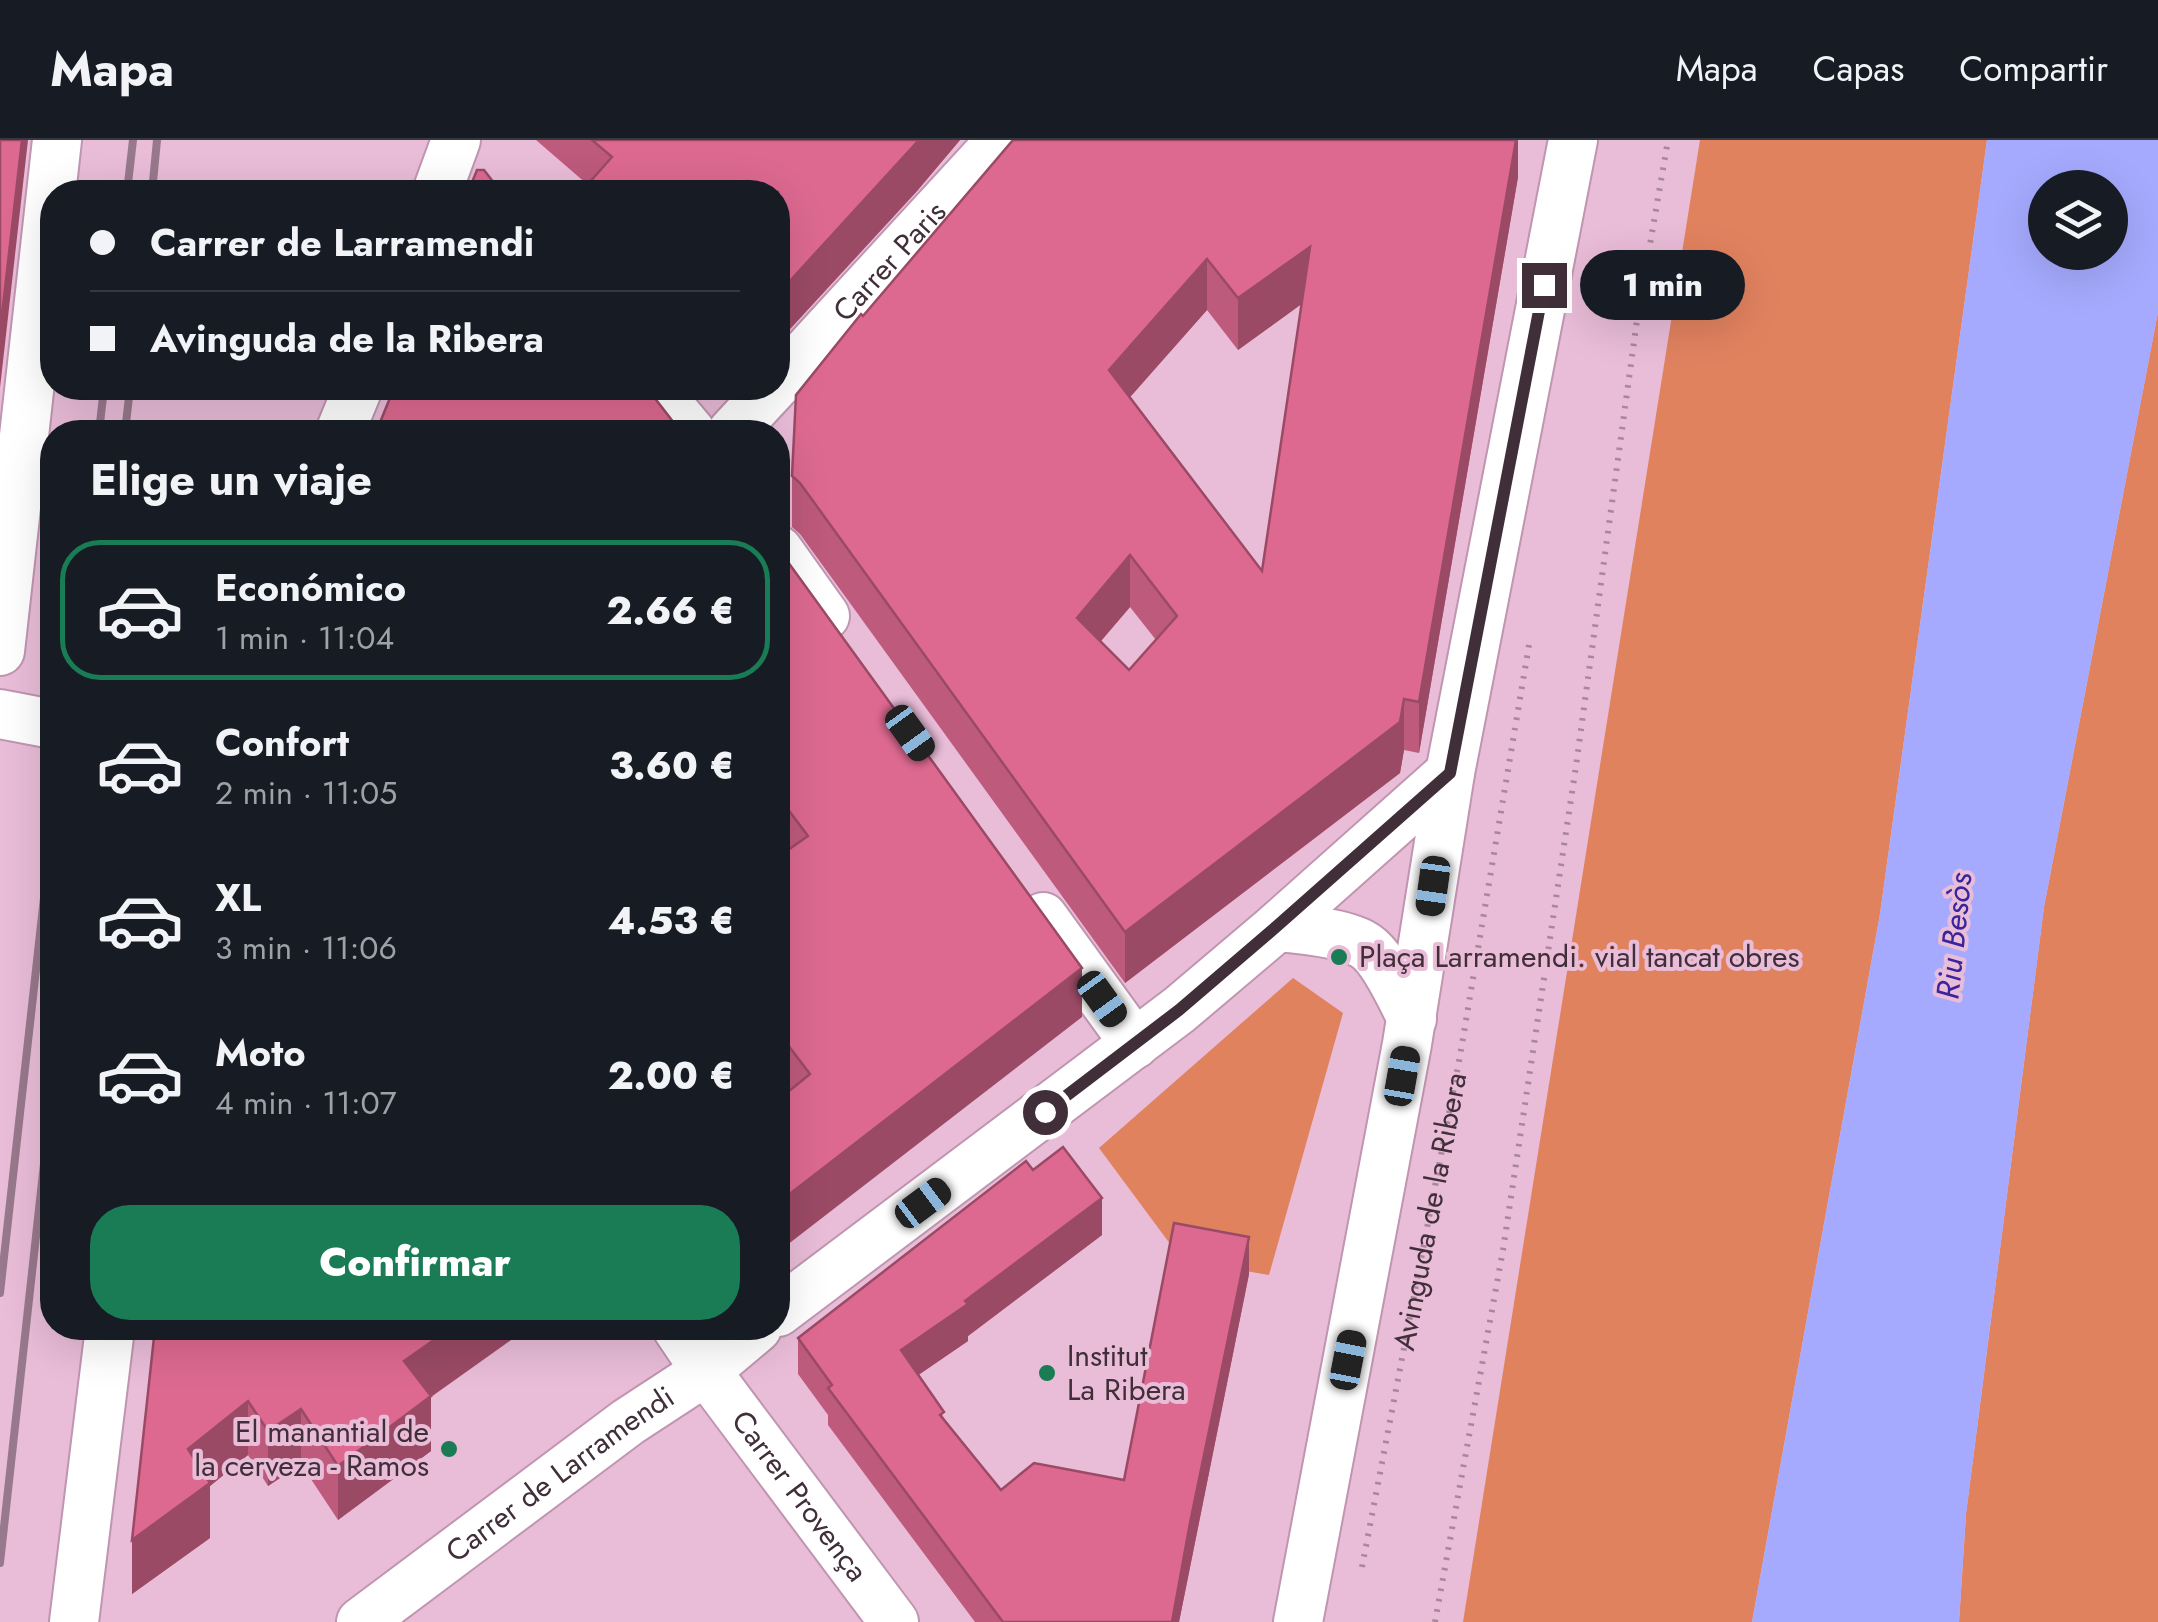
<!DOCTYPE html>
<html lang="es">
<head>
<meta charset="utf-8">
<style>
	:root { --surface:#171b24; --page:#242831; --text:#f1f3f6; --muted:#9ea1a6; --line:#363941; --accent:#197c54 }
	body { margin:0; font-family:Jost,sans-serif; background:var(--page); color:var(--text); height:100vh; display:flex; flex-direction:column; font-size:38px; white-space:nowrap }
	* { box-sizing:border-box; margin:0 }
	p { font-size:32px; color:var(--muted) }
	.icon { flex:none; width:55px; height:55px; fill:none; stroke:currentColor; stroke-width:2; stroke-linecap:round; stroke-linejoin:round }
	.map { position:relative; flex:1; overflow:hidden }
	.details { position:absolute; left:40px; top:280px; width:750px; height:920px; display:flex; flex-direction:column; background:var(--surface); border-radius:40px; box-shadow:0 10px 40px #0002 }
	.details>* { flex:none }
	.banner { position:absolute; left:40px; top:40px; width:750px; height:220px; border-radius:40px; box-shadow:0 10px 40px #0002; display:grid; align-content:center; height:220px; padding:0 50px; background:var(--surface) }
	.fabs { position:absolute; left:2028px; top:30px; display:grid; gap:20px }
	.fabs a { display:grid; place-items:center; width:100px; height:100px; border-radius:50%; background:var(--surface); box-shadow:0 10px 40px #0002; font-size:50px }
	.end { position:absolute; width:45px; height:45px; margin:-22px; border:12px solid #402e39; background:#fff; box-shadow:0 0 0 5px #fff }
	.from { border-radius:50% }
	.bubble { position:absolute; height:70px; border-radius:35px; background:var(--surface); box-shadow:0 10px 40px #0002; font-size:32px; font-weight:800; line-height:70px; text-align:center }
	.car { position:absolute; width:30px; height:60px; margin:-30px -15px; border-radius:12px; box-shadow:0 0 8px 2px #0007; background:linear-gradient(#222 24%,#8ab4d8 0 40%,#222 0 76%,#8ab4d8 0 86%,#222 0) }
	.banner b { display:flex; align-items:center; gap:35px; height:95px; font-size:38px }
	.banner b+b { border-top:2px solid var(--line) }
	.banner i { width:25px; height:25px; background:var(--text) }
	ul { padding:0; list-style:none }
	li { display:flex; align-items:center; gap:30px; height:140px; margin:0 20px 15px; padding:0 30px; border:5px solid transparent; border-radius:40px }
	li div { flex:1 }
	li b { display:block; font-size:38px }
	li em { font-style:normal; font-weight:800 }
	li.on { border-color:var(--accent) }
	li>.icon { width:90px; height:90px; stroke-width:1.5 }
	h2 { padding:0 50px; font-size:45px; line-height:120px }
	.button { display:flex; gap:20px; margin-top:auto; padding:20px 50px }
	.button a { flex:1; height:115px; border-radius:40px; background:var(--accent); color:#fff; font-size:40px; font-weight:800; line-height:115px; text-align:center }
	header { display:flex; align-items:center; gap:60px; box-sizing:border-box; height:140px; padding:0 50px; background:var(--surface); border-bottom:2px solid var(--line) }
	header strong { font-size:48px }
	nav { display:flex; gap:55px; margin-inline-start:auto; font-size:35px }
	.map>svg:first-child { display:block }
	.green { fill:#e1825f }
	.water { fill:#a6aafe; fill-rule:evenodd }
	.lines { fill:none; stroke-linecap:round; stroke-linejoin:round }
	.street-casing { stroke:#c095b0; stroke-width:52 }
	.path { stroke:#a9869b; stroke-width:6; stroke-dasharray:2.5 8; stroke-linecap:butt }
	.street { stroke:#fff; stroke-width:48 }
	.rail { stroke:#98788c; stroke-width:8 }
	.wall { fill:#be5a7c; fill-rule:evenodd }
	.shaded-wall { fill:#9b4a65 }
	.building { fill:#dd6990; stroke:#9b4a65; stroke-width:2.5; fill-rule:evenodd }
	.route { stroke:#402e39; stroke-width:12 }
	.poi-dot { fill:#197c54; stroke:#e9bcd8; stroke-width:4 }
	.labels { text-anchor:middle; stroke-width:8; stroke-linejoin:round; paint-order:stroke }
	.street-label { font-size:30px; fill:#402e39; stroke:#e9bcd8 }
	.poi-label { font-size:30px; fill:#402e39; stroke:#e9bcd8; text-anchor:start }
	.water-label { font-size:32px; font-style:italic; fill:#38249b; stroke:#e9bcd8 }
</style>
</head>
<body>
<header>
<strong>Mapa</strong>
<nav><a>Mapa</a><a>Capas</a><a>Compartir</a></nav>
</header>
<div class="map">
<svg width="2158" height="1482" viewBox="0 0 2158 1482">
	<rect width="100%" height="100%" fill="#e9bcd8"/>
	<g class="green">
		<path d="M1700 0H1987L1880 774 1752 1482H1463Z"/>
		<path d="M2158 172V1482H1959L1966 1374 2044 767Z"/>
		<path d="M1293 838 1343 873 1269 1135 1182 1120 1099 1008Z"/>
	</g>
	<path class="water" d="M1987 0H2158V172L2044 767 1966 1374 1959 1482H1752L1880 774ZM2045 48H2110V112H2045Z"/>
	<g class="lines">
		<defs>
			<g id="street">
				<path d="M437 52 456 0"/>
				<path id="s2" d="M778 243 1001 0"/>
				<path d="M654 248 691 292"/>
				<path d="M340 292 358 248"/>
				<path d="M732 292 773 248"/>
				<path d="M778 410 825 476"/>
				<path d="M0 511 57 0"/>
				<path d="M0 574 52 584"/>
				<path d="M1043 777 1135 904"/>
				<path d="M1277 787C1301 789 1344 793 1364 805 1383 816 1402 859 1412 879"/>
				<path d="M778 1172 1179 870 1277 787 1450 633"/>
				<path id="s3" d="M677 1188 706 1231 894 1482"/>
				<path d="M74 1482 110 1188"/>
				<path id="s4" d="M361 1482 628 1282 706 1231 757 1188"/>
				<path d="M1298 1482 1407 904 1450 633 1573 0"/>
			</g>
		</defs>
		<use href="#street" class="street-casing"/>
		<g class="path">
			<path id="s1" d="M1362 1427 1460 916 1530 499"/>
			<path d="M1435 1482 1503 1110 1576 626 1637 180 1668 0"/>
		</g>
		<use href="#street" class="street"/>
		<g class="rail">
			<path d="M127 52 133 0"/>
			<path d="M152 52 157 0"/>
			<path d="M99 292 104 248"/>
			<path d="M125 292 130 248"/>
			<path d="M0 1153 52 686"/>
			<path d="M0 1423 52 951"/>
		</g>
	</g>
	<g class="wall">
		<path d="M536 0H960L917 51 778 202V52L588 45Z"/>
		<path d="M1518 0V37L1419 613 1404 610 1400 633 1125 843 800 394 792 387V336L863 176ZM1301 164 1262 431 1130 257 1207 170 1238 210ZM1130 467 1156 500 1129 530 1101 501Z"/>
		<path d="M689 248H736L732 251 693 252Z"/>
		<path d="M778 414 1082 877 787 953 778 941V717L784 713 778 705Z"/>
		<path d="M1033 1030 1102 1095 968 1196V1201L918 1235 944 1278 1001 1350 1124 1340 1249 1134 1179 1482H975L828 1285V1275L798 1234V1198Z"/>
		<path d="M155 1188 431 1257V1311L338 1380 301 1324 268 1346 248 1315 210 1346V1398L132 1454Z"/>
	</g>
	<g class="shaded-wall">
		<path d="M22 0H28L0 248V192Z"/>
		<path d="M919 0H960L917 51 778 202V154Z"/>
		<path d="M1516 0H1518V37L1419 613V562Z"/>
		<path d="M1310 107V158L1238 210V158Z"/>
		<path d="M1207 119V170L1109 281V230Z"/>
		<path d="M1130 415V467L1077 529V478Z"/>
		<path d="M1404 559V610L1400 633 1125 843V792Z"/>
		<path d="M1082 828V877L778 1112V1063Z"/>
		<path d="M1102 1058V1095L968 1196V1201L901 1247V1210Z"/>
		<path d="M1249 1097V1134L1179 1482H1172L1190 1383Z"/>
		<path d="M451 1188H528L431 1257V1311L338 1380V1326L404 1221Z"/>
		<path d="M248 1261V1315L210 1346V1398L132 1454V1400L188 1309Z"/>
		<path d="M301 1269V1324L268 1346V1291Z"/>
	</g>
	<g class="building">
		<path d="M0 0H22L0 192Z"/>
		<path d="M592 0H919L778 154V52H581L612 17Z"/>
		<path d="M1013 0H1516L1419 562 1404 559 1400 582 1125 792 800 343 792 336 796 255 861 174 863 176ZM1310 107 1262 431 1109 230 1207 119 1238 158ZM1130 415 1177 476 1129 530 1077 478Z"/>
		<path d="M477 30H484L501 52H468Z"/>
		<path d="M394 248H647L681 292H371L372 288 379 285Z"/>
		<path d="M778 414 788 426V422L1082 828 778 1063V960L810 934 778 892V717L808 696 778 656Z"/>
		<path d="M1063 1007 1102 1058 965 1161 968 1164 901 1210 944 1272 940 1275 1001 1350 1034 1323 1124 1340 1174 1083 1249 1097 1190 1383 1172 1482H1003L828 1248 832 1245 798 1198 1026 1021 1033 1030Z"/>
		<path d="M155 1188H451L404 1221 431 1256 338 1326 301 1269 268 1291 248 1261 188 1309 210 1343 132 1400Z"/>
	</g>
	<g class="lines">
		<path class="route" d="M1045 972 1179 870 1277 786 1450 633 1544 145"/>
	</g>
	<g class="poi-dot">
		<circle cx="1339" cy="817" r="10"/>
		<circle cx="1047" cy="1233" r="10"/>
		<circle cx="449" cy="1309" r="10"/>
	</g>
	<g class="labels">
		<g class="street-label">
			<text dy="10" stroke="none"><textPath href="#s2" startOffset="165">Carrer Paris</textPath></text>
			<text dy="10" stroke="none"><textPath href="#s1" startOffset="362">Avinguda de la Ribera</textPath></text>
			<text dy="10" stroke="none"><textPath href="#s4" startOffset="248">Carrer de Larramendi</textPath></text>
			<text dy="10" stroke="none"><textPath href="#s3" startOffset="208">Carrer Provença</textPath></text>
		</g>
		<g class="poi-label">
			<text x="1359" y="827">Plaça Larramendi. vial tancat obres</text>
			<text x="1067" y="1226">Institut<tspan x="1067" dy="34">La Ribera</tspan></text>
			<text x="429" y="1302" text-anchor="end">El manantial de<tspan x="429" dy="34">la cerveza - Ramos</tspan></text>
		</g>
		<g class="water-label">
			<text transform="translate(1954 796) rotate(-84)" y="11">Riu Besòs</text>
		</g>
	</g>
</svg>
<div class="fabs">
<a><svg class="icon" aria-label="layers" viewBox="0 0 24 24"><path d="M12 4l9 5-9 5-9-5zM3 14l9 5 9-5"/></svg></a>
</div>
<i class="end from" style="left:1045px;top:972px"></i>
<i class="end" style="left:1544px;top:145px"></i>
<div class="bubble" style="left:1580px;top:110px;width:165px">1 min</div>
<i class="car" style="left:910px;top:593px;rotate:144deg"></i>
<i class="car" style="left:1433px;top:746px;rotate:188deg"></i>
<i class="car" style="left:1102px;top:859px;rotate:144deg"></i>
<i class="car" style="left:1402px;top:936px;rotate:10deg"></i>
<i class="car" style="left:923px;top:1063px;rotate:53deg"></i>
<i class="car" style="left:1348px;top:1220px;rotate:11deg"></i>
<div class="banner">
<b><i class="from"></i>Carrer de Larramendi</b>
<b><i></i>Avinguda de la Ribera</b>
</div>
<section class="details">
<h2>Elige un viaje</h2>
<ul>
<li class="on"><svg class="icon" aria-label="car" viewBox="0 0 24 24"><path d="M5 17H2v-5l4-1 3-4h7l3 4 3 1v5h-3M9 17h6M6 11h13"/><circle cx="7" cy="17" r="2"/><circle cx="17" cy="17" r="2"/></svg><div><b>Económico</b><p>1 min · 11:04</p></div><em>2.66 €</em></li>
<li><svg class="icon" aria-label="car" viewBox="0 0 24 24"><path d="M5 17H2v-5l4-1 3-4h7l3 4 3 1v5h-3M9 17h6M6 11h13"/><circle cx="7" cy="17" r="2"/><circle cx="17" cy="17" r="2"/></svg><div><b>Confort</b><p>2 min · 11:05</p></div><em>3.60 €</em></li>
<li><svg class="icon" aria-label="car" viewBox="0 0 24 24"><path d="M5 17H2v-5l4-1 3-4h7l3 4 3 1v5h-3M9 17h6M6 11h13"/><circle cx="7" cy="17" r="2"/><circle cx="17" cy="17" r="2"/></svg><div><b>XL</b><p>3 min · 11:06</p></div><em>4.53 €</em></li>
<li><svg class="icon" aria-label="car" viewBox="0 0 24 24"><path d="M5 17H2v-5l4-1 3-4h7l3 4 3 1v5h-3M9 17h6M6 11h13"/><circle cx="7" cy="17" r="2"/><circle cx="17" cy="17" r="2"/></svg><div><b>Moto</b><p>4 min · 11:07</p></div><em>2.00 €</em></li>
</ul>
<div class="button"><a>Confirmar</a></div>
</section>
</div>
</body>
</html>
